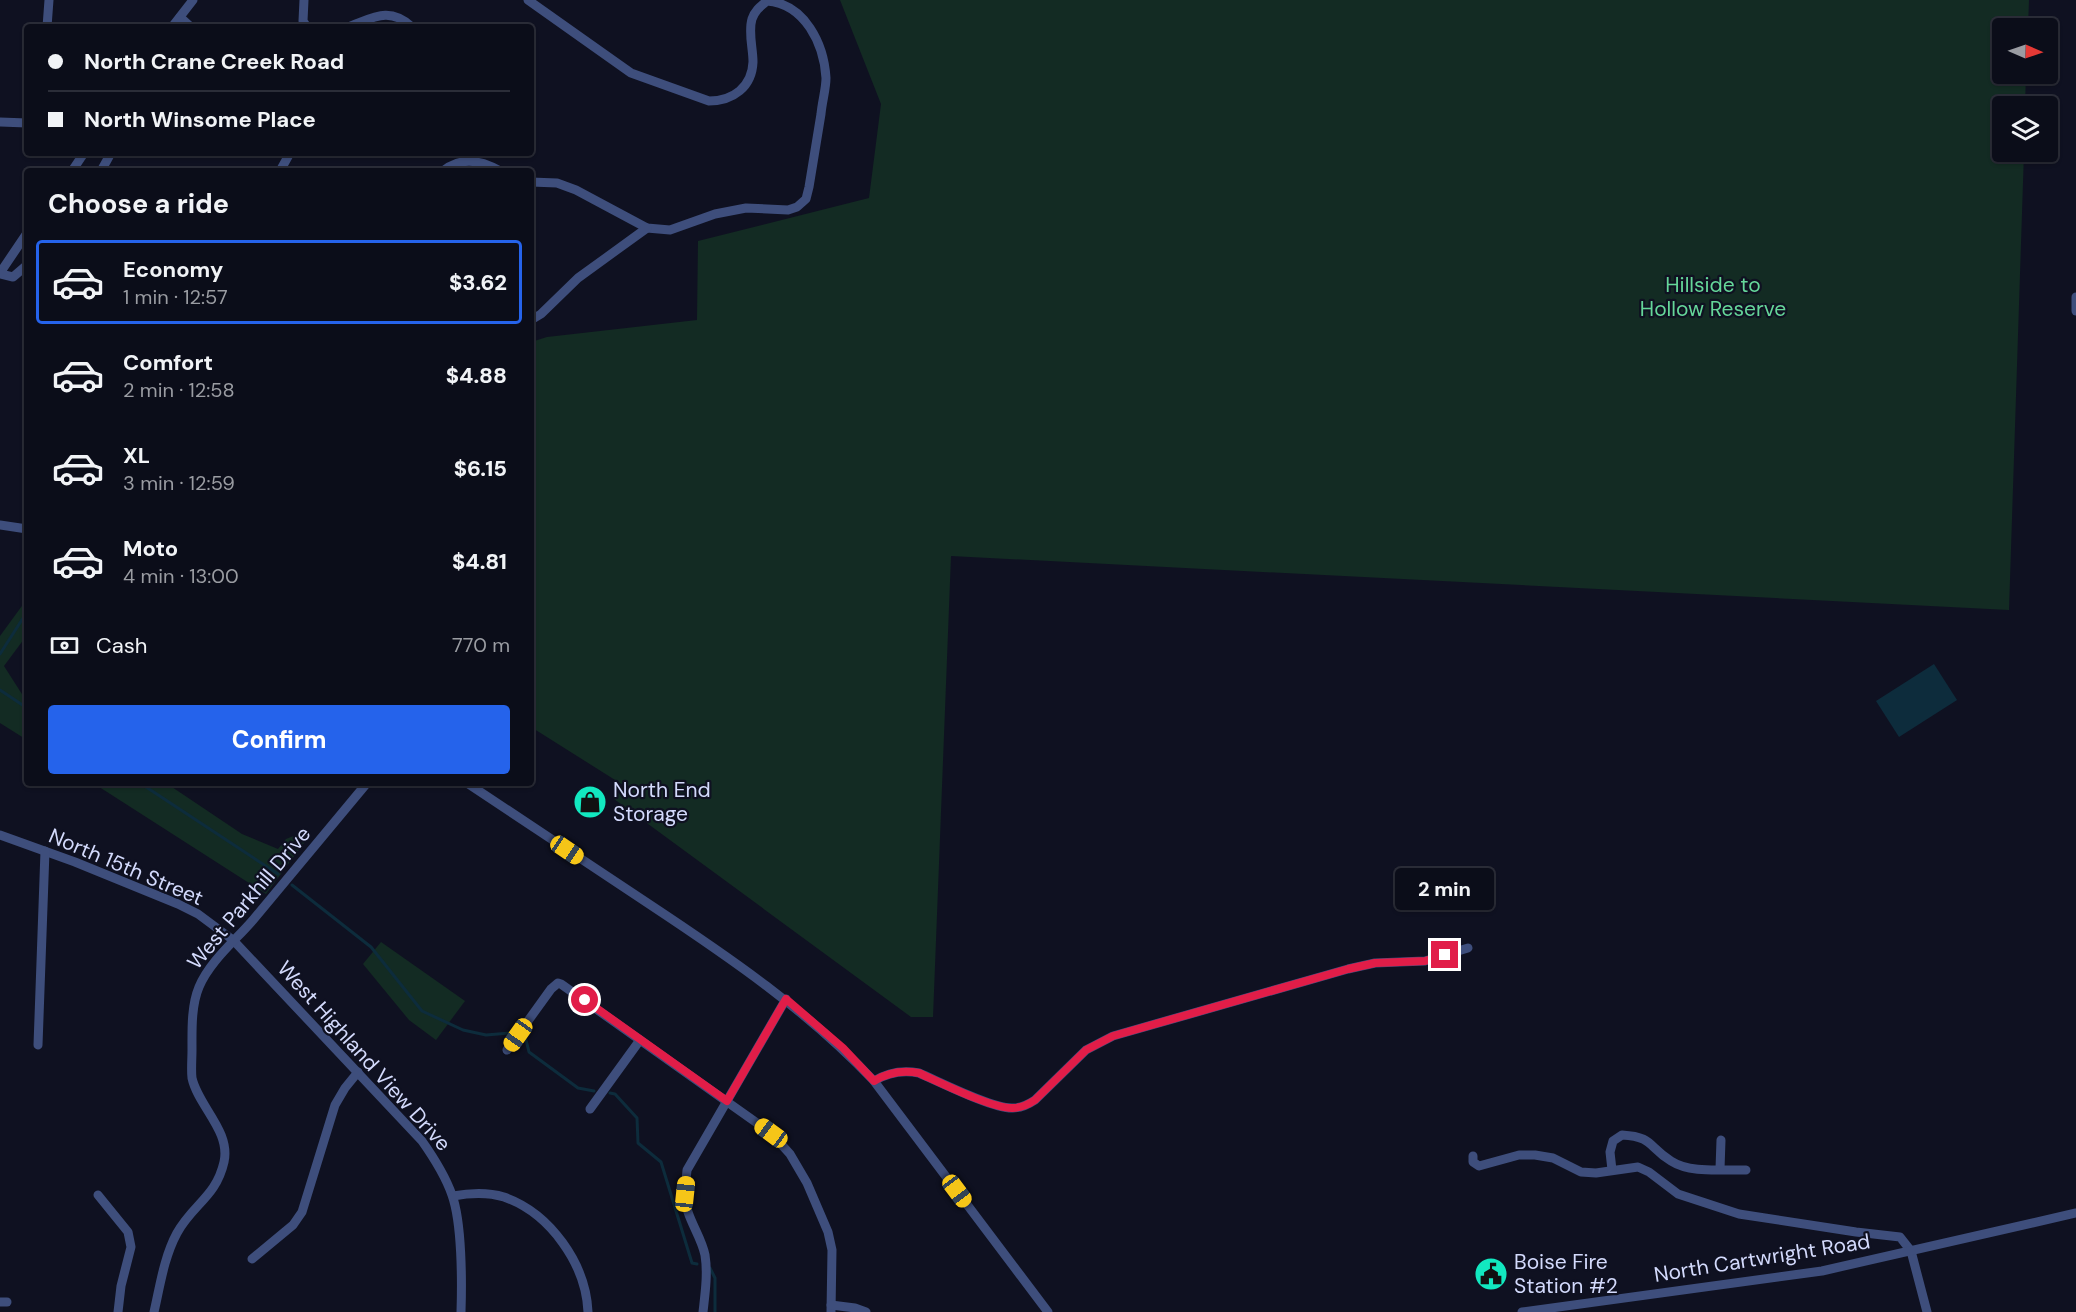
<!DOCTYPE html>
<html lang="en">
<head>
<meta charset="utf-8">
<style>
	:root { --surface:#0b0d19; --page:#141622; --text:#f1f3f6; --muted:#9a9ca2; --line:#2b2d38; --accent:#2563eb }
	body { margin:0; font-family:"DM Sans",sans-serif; background:var(--page); color:var(--text); height:100vh; display:flex; flex-direction:column; font-size:22px; white-space:nowrap }
	* { box-sizing:border-box; margin:0 }
	p { font-size:20px; color:var(--muted) }
	.icon { flex:none; width:33px; height:33px; fill:none; stroke:currentColor; stroke-width:2; stroke-linecap:round; stroke-linejoin:round }
	.map { position:relative; flex:1; overflow:hidden }
	.side { position:absolute; left:24px; top:168px; width:510px; height:618px; display:flex; flex-direction:column; background:var(--surface); border-radius:6px; box-shadow:0 2px 4px #0004,0 0 0 2px var(--line) }
	.side>* { flex:none }
	.top-card { position:absolute; left:24px; top:24px; width:510px; height:132px; border-radius:6px; box-shadow:0 2px 4px #0004,0 0 0 2px var(--line); display:grid; align-content:center; height:132px; padding:0 24px; background:var(--surface) }
	.needle { width:39px; rotate:92deg }
	.controls { position:absolute; left:1992px; top:18px; display:grid; gap:12px }
	.controls a { display:grid; place-items:center; width:66px; height:66px; border-radius:6px; background:var(--surface); box-shadow:0 2px 4px #0004,0 0 0 2px var(--line); font-size:30px }
	.end { position:absolute; width:27px; height:27px; margin:-14px; border:8px solid #e11d48; background:#fff; box-shadow:0 0 0 3px #fff }
	.from { border-radius:50% }
	.bubble { position:absolute; height:42px; border-radius:6px; background:var(--surface); box-shadow:0 2px 4px #0004,0 0 0 2px var(--line); font-size:20px; font-weight:800; line-height:42px; text-align:center }
	.car { position:absolute; width:18px; height:36px; margin:-18px -9px; border-radius:8px; box-shadow:0 0 4px 2px #0007; background:linear-gradient(#f5c518 24%,#345 0 40%,#f5c518 0 76%,#345 0 86%,#f5c518 0) }
	.top-card b { display:flex; align-items:center; gap:21px; height:57px; font-size:22px }
	.top-card b+b { border-top:2px solid var(--line) }
	.top-card i { width:15px; height:15px; background:var(--text) }
	ul { padding:0; list-style:none }
	li { display:flex; align-items:center; gap:18px; height:84px; margin:0 12px 9px; padding:0 12px; border:3px solid transparent; border-radius:6px }
	li div { flex:1 }
	li b { display:block; font-size:22px }
	li em { font-style:normal; font-weight:800 }
	li.selected { border-color:var(--accent) }
	li>.icon { width:54px; height:54px; stroke-width:1.5 }
	h2 { padding:0 24px; font-size:27px; line-height:72px }
	.pay { display:flex; align-items:center; gap:15px; height:66px; padding:0 24px; font-size:22px }
	.pay p { margin-inline-start:auto }
	.cta { display:flex; gap:12px; margin-top:auto; padding:12px 24px }
	.cta a { flex:1; height:69px; border-radius:6px; background:var(--accent); color:#fff; font-size:24px; font-weight:800; line-height:69px; text-align:center }
	.map>svg:first-child { display:block }
	.green { fill:#132b23 }
	.water { fill:#0d2c3c }
	.lines { fill:none; stroke-linecap:round; stroke-linejoin:round }
	.stream { stroke:#0d2c3c; stroke-width:3 }
	.minor { stroke:#3e4e7c; stroke-width:9 }
	.route { stroke:#e11d48; stroke-width:8 }
	.labels { text-anchor:middle; stroke-width:4.5; stroke-linejoin:round; paint-order:stroke }
	.park-label { font-size:21px; fill:#65d699; stroke:#0f1121 }
	.poi-label { font-size:21px; fill:#d3dafc; stroke:#0f1121; text-anchor:start }
	.street-label { font-size:21px; fill:#d3dafc; stroke:#0f1121 }
</style>
</head>
<body>
<div class="map">
<svg width="2076" height="1312" viewBox="0 0 2076 1312">
	<rect width="100%" height="100%" fill="#0f1121"/>
	<g class="green">
		<path d="M840 0H2029L2028 28H2002V74H2026L2025 106H2002V152H2024L2009 610 951 556 933 1017H911L614 799 623 785 531 727V342L547 337 697 320 698 241 869 198 881 104Z"/>
		<path d="M27 599V635L4 666 27 702V740L0 723V636Z"/>
		<path d="M93 783H166L242 834 278 849 286 839 296 835 307 839 266 894Z"/>
		<path d="M381 942 465 1001 436 1040 409 1020 363 964Z"/>
	</g>
	<path class="water" d="M1934 664 1957 700 1899 737 1876 701Z"/>
	<g class="lines">
		<g class="stream">
			<path d="M0 654 27 612"/>
			<path d="M0 690 27 708"/>
			<path d="M140 783 278 874"/>
			<path d="M292 885 371 947 422 1011 463 1030 486 1035 511 1033"/>
			<path d="M525 1039 526 1040 529 1052 578 1088 594 1091"/>
			<path d="M610 1093 615 1094 637 1118 638 1143 661 1162 692 1263 697 1264"/>
			<path d="M710 1268 715 1278V1312"/>
		</g>
		<g class="minor">
			<path d="M304 0 303 21 307 27"/>
			<path d="M528 0 631 73 709 101C733 101 752 87 753 62 753 48 748 32 752 19 755 10 761 6 767 1 805 4 824 44 826 78 826 89 822 102 821 114 817 138 813 163 809 187L806 199 797 207 788 210 746 208 715 214 670 230 647 228 576 190 557 183 531 182"/>
			<path d="M180 17 191 27"/>
			<path d="M47 27 49 0"/>
			<path d="M172 27 193 0"/>
			<path d="M348 27C373 18 389 6 412 27"/>
			<path d="M0 122 27 123"/>
			<path d="M72 171 84 153"/>
			<path d="M101 171 111 153"/>
			<path d="M280 171 290 153"/>
			<path d="M443 171C461 156 481 160 500 171"/>
			<path d="M0 273 27 233"/>
			<path d="M0 274 13 277 27 265"/>
			<path d="M2076 297V311"/>
			<path d="M531 320 541 314 578 278 647 228"/>
			<path d="M0 525 27 529"/>
			<path d="M467 783C528 823 588 864 649 904 729 957 808 1011 874 1081L1048 1312"/>
			<path d="M0 835 75 862 178 904 198 914 233 940 422 1141C434 1158 445 1175 452 1195 462 1223 462 1281 461 1312"/>
			<path d="M38 1045 45 851"/>
			<path d="M507 1050 551 989 558 983 561 984 771 1133 790 1154 807 1183 828 1232 832 1250 831 1312"/>
			<path d="M874 1081C887 1073 903 1070 919 1073 940 1082 993 1109 1013 1108 1021 1108 1029 1104 1035 1100L1086 1050 1113 1036 1348 969 1375 963 1425 961 1468 948"/>
			<path d="M590 1109 640 1040"/>
			<path d="M1473 1156V1162L1479 1166 1519 1155H1535L1553 1158 1581 1172 1596 1173 1638 1167 1649 1172 1678 1194 1739 1214 1856 1232 1900 1237 1911 1251 1927 1312"/>
			<path d="M1720 1169 1721 1140"/>
			<path d="M1612 1170 1610 1152 1613 1141 1622 1135C1654 1137 1647 1146 1671 1161 1691 1174 1723 1169 1746 1170"/>
			<path d="M98 1195 128 1232 131 1247 121 1286 118 1312"/>
			<path d="M453 1196C469 1193 488 1192 504 1197 550 1213 586 1264 588 1312"/>
			<path d="M252 1259 293 1225 302 1212 335 1105 345 1088 358 1072"/>
			<path d="M0 1302H7"/>
			<path d="M831 1305 855 1308 866 1312"/>
			<path d="M154 1312C160 1286 164 1257 177 1233 193 1204 216 1197 224 1162 231 1131 198 1106 192 1078 191 1070 192 1059 192 1050 192 1031 191 1006 199 987 210 961 235 941 253 920 291 875 329 829 367 783"/>
			<path d="M703 1312C705 1294 708 1274 705 1255 702 1240 693 1227 688 1212 683 1198 686 1183 687 1170L786 999"/>
			<path d="M1522 1312 1822 1271 2076 1213"/>
		</g>
	</g>
	<g class="lines">
		<path class="route" d="M585 1000 727 1101 786 999 843 1048 874 1081C887 1073 903 1070 919 1073 939 1082 993 1109 1013 1108 1021 1108 1029 1104 1035 1100L1086 1050 1113 1036 1348 969 1375 963 1425 961 1445 955"/>
	</g>
	<defs>
		<symbol id="shop-disc" viewBox="-11 -11 22 22"><circle r="9.5" fill="#12e8c0" stroke="#0f1121"/><path d="M-5-2.5h2.3a2.7 3.5 0 0 1 5.4 0H5L5.5 6h-11ZM-1.5-2.5h3a1.5 2.3 0 0 0-3 0Z" fill="#111"/></symbol>
		<symbol id="civic-disc" viewBox="-11 -11 22 22"><circle r="9.5" fill="#12e8c0" stroke="#0f1121"/><path d="M-.6-6.5H3V-4.5H.6V-3L4-1V1h2V6H-6V1h2V-1L-.6-3ZM-1.2 2.5V6h2.4V2.5Z" fill="#111"/></symbol>
	</defs>
	<g fill-rule="evenodd">
		<use href="#shop-disc" x="571" y="783" width="38" height="38"/>
		<use href="#civic-disc" x="1472" y="1255" width="38" height="38"/>
	</g>
	<g class="labels">
		<g class="park-label">
			<text x="1713" y="292">Hillside to<tspan x="1713" dy="24">Hollow Reserve</tspan></text>
		</g>
		<g class="poi-label">
			<text x="613" y="797">North End<tspan x="613" dy="24">Storage</tspan></text>
			<text x="1514" y="1269">Boise Fire<tspan x="1514" dy="24">Station #2</tspan></text>
		</g>
		<g class="street-label">
			<text transform="translate(126 867) rotate(23)" y="7">North 15th Street</text>
			<text transform="translate(249 898) rotate(-50)" y="7">West Parkhill Drive</text>
			<text transform="translate(364 1056) rotate(48)" y="7">West Highland View Drive</text>
			<text transform="translate(1762 1258) rotate(-9)" y="7">North Cartwright Road</text>
		</g>
	</g>
</svg>
<div class="controls">
<a><svg class="needle" viewBox="-14 -14 28 28"><path d="M0-13l5 13h-10z" fill="#e53935"/><path d="M0 13l5-13h-10z" fill="#9a9ca2"/></svg></a>
<a><svg class="icon" aria-label="layers" viewBox="0 0 24 24"><path d="M12 4l9 5-9 5-9-5zM3 14l9 5 9-5"/></svg></a>
</div>
<i class="end from" style="left:585px;top:1000px"></i>
<i class="end" style="left:1445px;top:955px"></i>
<div class="bubble" style="left:1395px;top:868px;width:99px">2 min</div>
<i class="car" style="left:567px;top:850px;rotate:124deg"></i>
<i class="car" style="left:518px;top:1035px;rotate:215deg"></i>
<i class="car" style="left:771px;top:1133px;rotate:306deg"></i>
<i class="car" style="left:957px;top:1191px;rotate:143deg"></i>
<i class="car" style="left:685px;top:1194px;rotate:6deg"></i>
<div class="top-card">
<b><i class="from"></i>North Crane Creek Road</b>
<b><i></i>North Winsome Place</b>
</div>
<section class="side">
<h2>Choose a ride</h2>
<ul>
<li class="selected"><svg class="icon" aria-label="car" viewBox="0 0 24 24"><path d="M5 17H2v-5l4-1 3-4h7l3 4 3 1v5h-3M9 17h6M6 11h13"/><circle cx="7" cy="17" r="2"/><circle cx="17" cy="17" r="2"/></svg><div><b>Economy</b><p>1 min · 12:57</p></div><em>$3.62</em></li>
<li><svg class="icon" aria-label="car" viewBox="0 0 24 24"><path d="M5 17H2v-5l4-1 3-4h7l3 4 3 1v5h-3M9 17h6M6 11h13"/><circle cx="7" cy="17" r="2"/><circle cx="17" cy="17" r="2"/></svg><div><b>Comfort</b><p>2 min · 12:58</p></div><em>$4.88</em></li>
<li><svg class="icon" aria-label="car" viewBox="0 0 24 24"><path d="M5 17H2v-5l4-1 3-4h7l3 4 3 1v5h-3M9 17h6M6 11h13"/><circle cx="7" cy="17" r="2"/><circle cx="17" cy="17" r="2"/></svg><div><b>XL</b><p>3 min · 12:59</p></div><em>$6.15</em></li>
<li><svg class="icon" aria-label="car" viewBox="0 0 24 24"><path d="M5 17H2v-5l4-1 3-4h7l3 4 3 1v5h-3M9 17h6M6 11h13"/><circle cx="7" cy="17" r="2"/><circle cx="17" cy="17" r="2"/></svg><div><b>Moto</b><p>4 min · 13:00</p></div><em>$4.81</em></li>
</ul>
<div class="pay"><svg class="icon" aria-label="cash" viewBox="0 0 24 24"><path d="M3 7h18v10H3z"/><circle cx="12" cy="12" r="2"/></svg>Cash<p>770 m</p></div>
<div class="cta"><a>Confirm</a></div>
</section>
</div>
</body>
</html>
